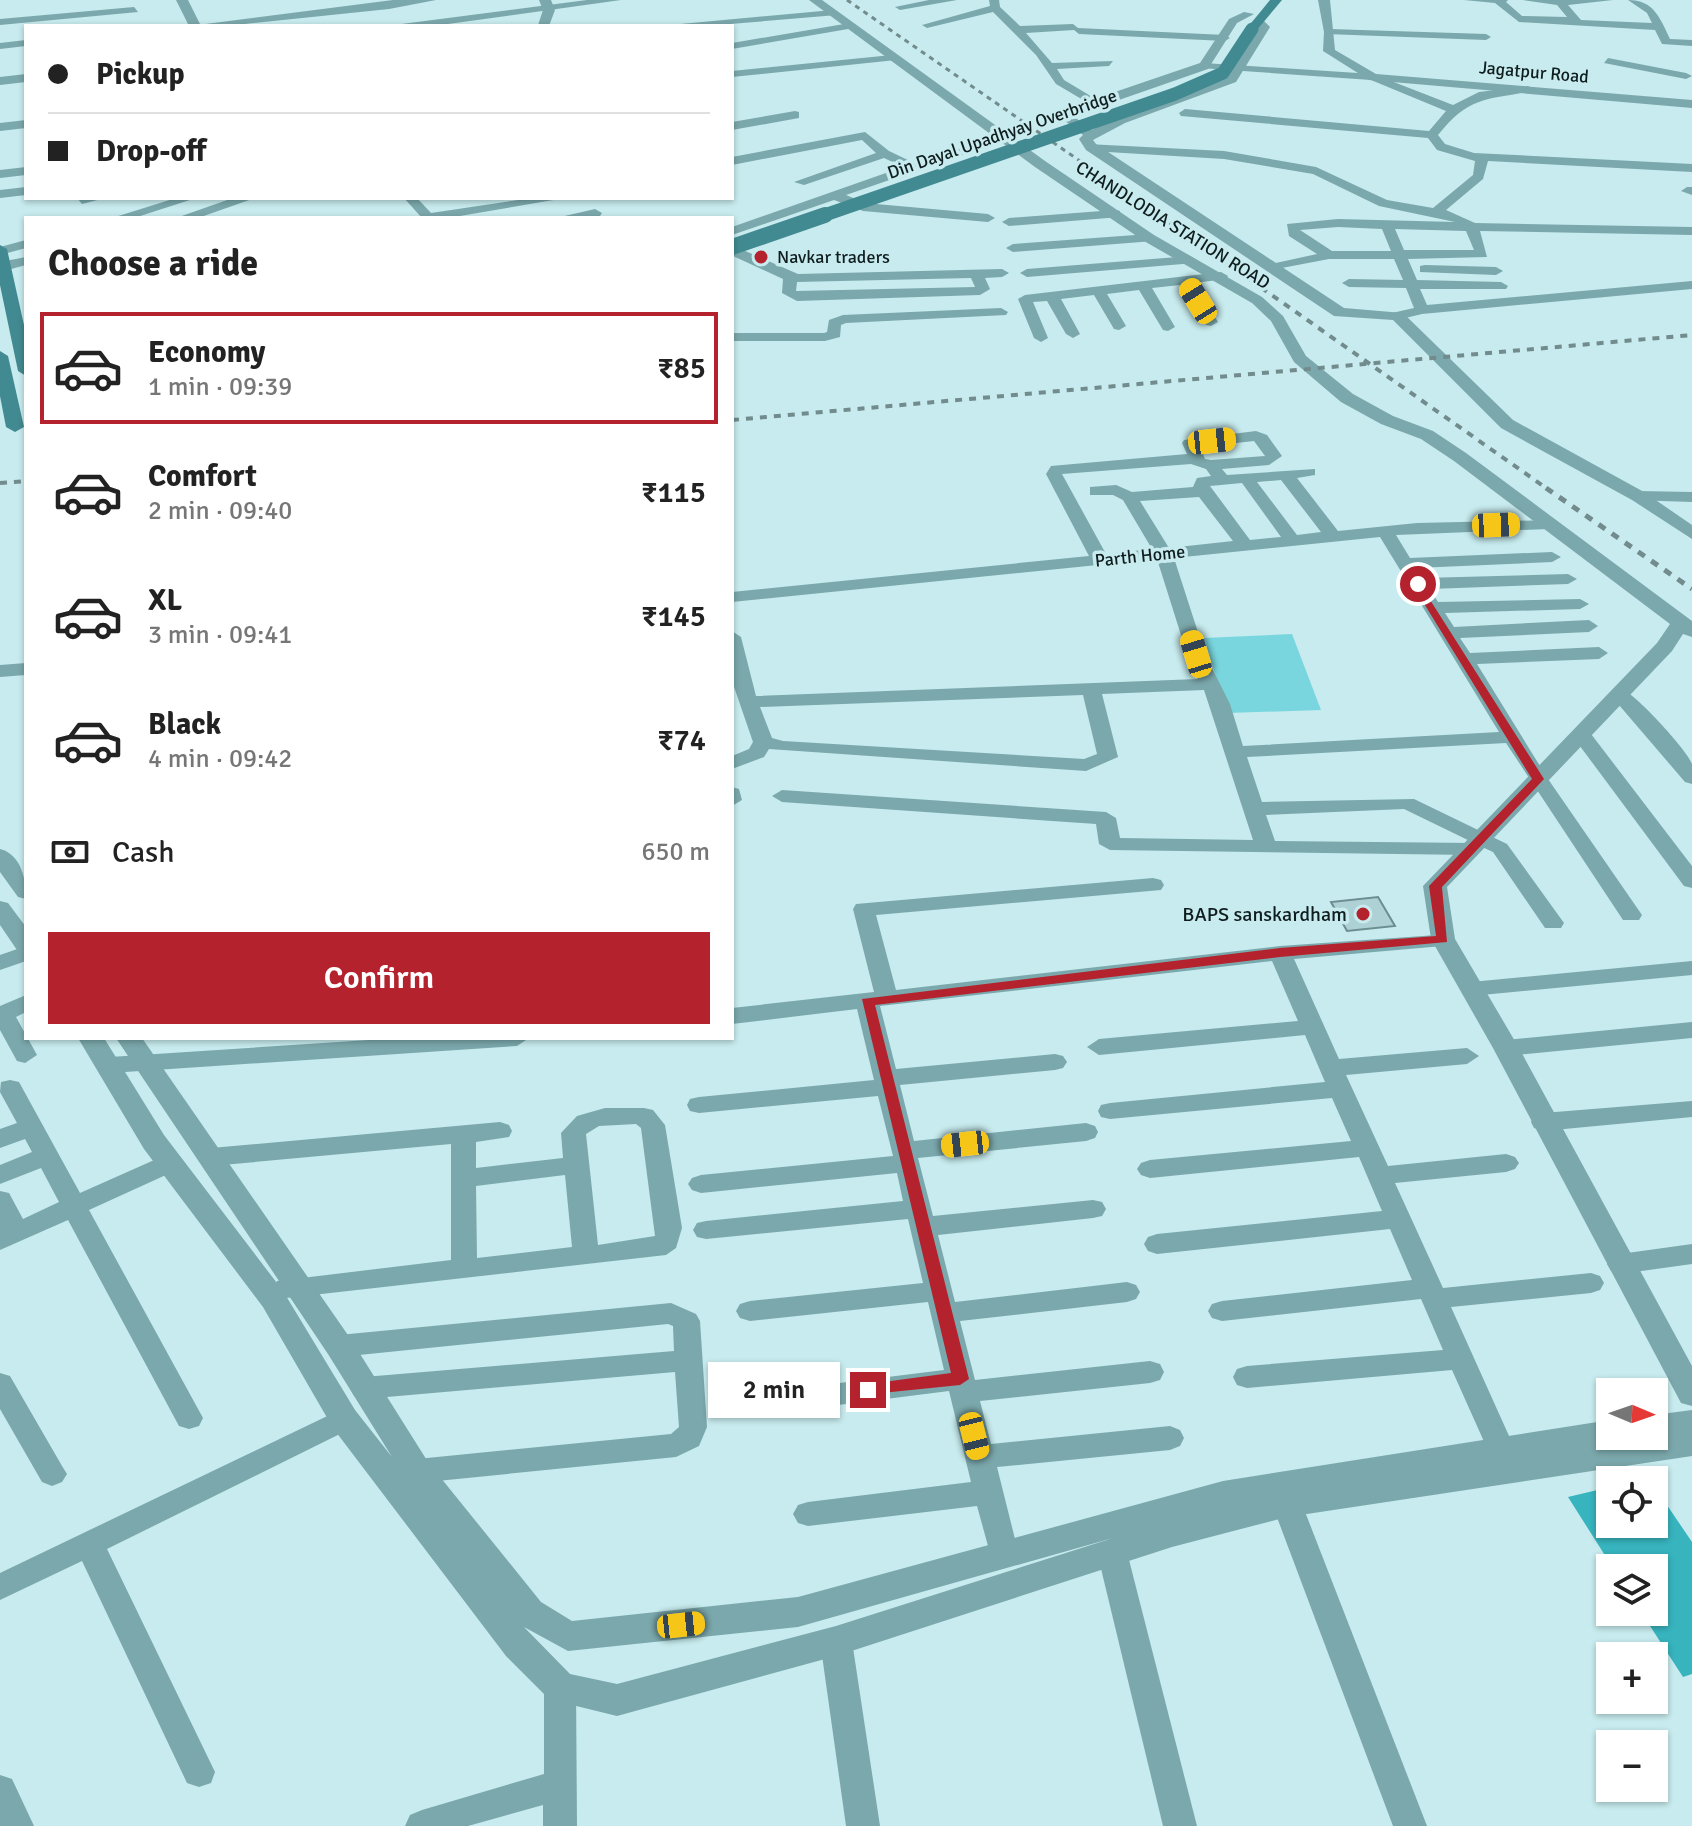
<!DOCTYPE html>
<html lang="en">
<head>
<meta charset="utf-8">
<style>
	:root { --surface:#fff; --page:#f6f6f6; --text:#222; --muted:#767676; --line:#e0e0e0; --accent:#b4222d }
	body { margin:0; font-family:Signika,sans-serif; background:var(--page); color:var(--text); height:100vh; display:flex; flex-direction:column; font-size:30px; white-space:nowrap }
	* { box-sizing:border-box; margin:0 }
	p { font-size:26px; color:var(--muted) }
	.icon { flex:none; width:44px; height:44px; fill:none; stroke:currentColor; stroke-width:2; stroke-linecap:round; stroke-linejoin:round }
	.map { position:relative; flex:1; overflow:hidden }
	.details { position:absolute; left:24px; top:216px; width:710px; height:824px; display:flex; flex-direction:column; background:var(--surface); border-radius:0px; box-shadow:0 2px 6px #0004 }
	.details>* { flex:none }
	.top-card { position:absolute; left:24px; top:24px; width:710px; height:176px; border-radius:0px; box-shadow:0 2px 6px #0004; display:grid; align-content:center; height:176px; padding:0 24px; background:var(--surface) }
	.needle { width:52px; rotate:92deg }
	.fabs { position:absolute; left:1596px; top:1378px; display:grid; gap:16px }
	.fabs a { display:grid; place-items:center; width:72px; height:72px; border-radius:0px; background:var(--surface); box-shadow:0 2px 6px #0004; font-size:40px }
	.end { position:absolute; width:36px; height:36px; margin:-18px; border:10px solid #b4222d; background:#fff; box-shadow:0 0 0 4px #fff }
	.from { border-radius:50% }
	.bubble { position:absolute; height:56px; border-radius:0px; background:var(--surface); box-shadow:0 2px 6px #0004; font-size:26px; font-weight:600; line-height:56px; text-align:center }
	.car { position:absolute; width:24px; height:48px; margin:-24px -12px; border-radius:10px; box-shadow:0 0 6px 2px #0007; background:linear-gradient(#f5c518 24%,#345 0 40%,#f5c518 0 76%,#345 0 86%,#f5c518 0) }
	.top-card b { display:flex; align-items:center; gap:28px; height:76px; font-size:30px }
	.top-card b+b { border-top:2px solid var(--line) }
	.top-card i { width:20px; height:20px; background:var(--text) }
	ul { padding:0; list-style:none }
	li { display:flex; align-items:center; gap:24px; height:112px; margin:0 16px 12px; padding:0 8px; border:4px solid transparent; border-radius:0px }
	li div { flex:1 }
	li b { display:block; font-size:30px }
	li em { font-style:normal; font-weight:600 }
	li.current { border-color:var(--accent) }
	li>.icon { width:72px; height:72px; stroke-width:1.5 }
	h2 { padding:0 24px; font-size:36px; line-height:96px }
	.pay { display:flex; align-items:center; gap:20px; height:88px; padding:0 24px; font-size:30px }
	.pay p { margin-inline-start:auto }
	.primary-button { display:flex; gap:16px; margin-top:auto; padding:16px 24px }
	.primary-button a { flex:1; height:92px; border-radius:0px; background:var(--accent); color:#fff; font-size:32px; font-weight:600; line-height:92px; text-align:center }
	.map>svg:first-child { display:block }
	.green { fill:#79d6de }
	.water { fill:#37b4be }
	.building { fill:#add1d4; stroke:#6d8e91; stroke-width:2 }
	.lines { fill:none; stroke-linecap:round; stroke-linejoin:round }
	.minor { fill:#7ba8ac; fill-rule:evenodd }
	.tertiary { fill:#7ba8ac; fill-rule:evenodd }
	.secondary { fill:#428a91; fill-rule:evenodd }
	.rail-far2 { stroke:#728b8d; stroke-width:3; stroke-dasharray:5 5; stroke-linecap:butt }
	.rail-far1 { stroke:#728b8d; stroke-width:4; stroke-dasharray:7 7; stroke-linecap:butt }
	.rail { stroke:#728b8d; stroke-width:5; stroke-dasharray:8 8; stroke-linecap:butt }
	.secondary-bridge-far1 { stroke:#428a91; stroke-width:13 }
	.secondary-bridge { stroke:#428a91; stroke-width:16 }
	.route { fill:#b4222d }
	.poi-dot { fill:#b4222d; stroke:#c7ebee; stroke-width:3 }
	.labels { text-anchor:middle; stroke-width:7; stroke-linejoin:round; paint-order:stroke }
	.far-street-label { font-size:18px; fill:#101d1e; stroke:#c7ebee }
	.far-poi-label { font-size:18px; fill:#101d1e; stroke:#c7ebee; text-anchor:start }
	.poi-label { font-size:20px; fill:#101d1e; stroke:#c7ebee; text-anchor:end }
</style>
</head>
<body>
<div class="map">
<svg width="1692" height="1826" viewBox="0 0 1692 1826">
	<rect width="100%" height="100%" fill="#c7ebee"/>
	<path class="green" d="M1292 634 1321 710 1227 713 1204 638Z"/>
	<path class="water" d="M1654 1486 1692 1542V1674L1683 1677 1641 1612H1654V1568H1613L1568 1497 1610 1487V1524H1654Z"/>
	<path class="building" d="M1378 897 1395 926 1347 931 1331 902Z"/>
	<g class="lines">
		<g class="minor">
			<path d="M393 0H436L389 9 226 26H190Z"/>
			<path d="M587 0H621L448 24 386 26Z"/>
			<path d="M929 0H957L900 10 895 7Z"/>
			<path d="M989 0H999L1000 7 1020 26 1073 24 1078 28 1225 35 1230 38 1225 41 1079 34 1074 30 1026 33 1052 63 1113 61 1109 66 1057 69 1064 80 1099 101 1101 103 1095 107 1056 84 1036 55 993 12 927 28 922 25 990 6Z"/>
			<path d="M1464 0H1508L1506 2 1522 16 1567 17 1557 5 1523 0H1613L1568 5 1581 20 1652 23 1647 13 1628 0C1654 0 1660 18 1670 39L1692 40V46L1662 44 1655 30 1519 22 1495 3Z"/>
			<path d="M134 7 138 12 0 25V19Z"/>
			<path d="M833 10 837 15 706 26H659Z"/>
			<path d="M850 23 854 28 732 49V43Z"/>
			<path d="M1330 29 1486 34 1491 37 1486 40 1326 34Z"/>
			<path d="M26 40V46L0 49V43Z"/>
			<path d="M892 55 896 60 732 77V71Z"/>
			<path d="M1608 58 1686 73 1692 76 1686 79 1604 63Z"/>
			<path d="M1204 63 1373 74 1453 105 1479 92 1528 86 1534 89 1532 91C1487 100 1470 95 1438 135L1445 144 1474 153 1692 164V172L1488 161 1483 179 1446 210 1475 223 1692 227V235L1480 231 1487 257 1408 259 1417 280 1501 282 1508 286 1506 289H1420L1427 305 1692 281V289L1422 314 1397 320 1390 316 1392 313 1414 308 1406 288 1349 287 1342 283 1349 279 1403 280 1394 259H1329L1266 271V265L1317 254 1289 236 1287 224 1338 219 1455 222 1379 206 1313 174 1224 159 1091 151 1085 147 1087 144 1224 151 1316 167 1387 200 1433 208 1473 175 1475 161 1437 150 1428 138 1181 116 1179 113 1185 109 1429 131 1446 111 1371 80 1200 68ZM1338 227 1382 229 1391 251H1332L1300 230ZM1395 229 1466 231 1474 250H1404Z"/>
			<path d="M795 111 799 112V118L732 130V122Z"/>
			<path d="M26 120V128L0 131V123Z"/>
			<path d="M865 132 889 151 914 163 1005 134V140L846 195 865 203 988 214 995 218 988 222 863 211 834 200 732 235V227L903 167 884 158 804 185 794 182 876 153 862 140 732 165V157Z"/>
			<path d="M26 167V175L0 178V170Z"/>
			<path d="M26 187V195L0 198V190Z"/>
			<path d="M1687 187H1692V195L1681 191Z"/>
			<path d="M77 198H105L82 204Z"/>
			<path d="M176 198H196L134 218H112Z"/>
			<path d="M404 198H417L431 213 532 198H565L448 218H422Z"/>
			<path d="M595 209 602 213 600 216 556 218Z"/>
			<path d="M1115 210 1120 211V217L1009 226 1002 222 1009 218Z"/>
			<path d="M1149 234 1154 235V241L1013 252 1006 248 1013 244Z"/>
			<path d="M26 240V248L0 255V247Z"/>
			<path d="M733 250H743L798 274 1002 269 1009 273 1002 277 985 278 990 289 980 295 797 301 782 293 783 279 733 256ZM971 278 975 287 796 291 797 282Z"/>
			<path d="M1190 256 1197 260 1195 263 1027 277 1020 273 1027 269Z"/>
			<path d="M1425 265 1496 267 1503 271 1496 275 1420 272V266Z"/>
			<path d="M1221 272 1228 276 1226 279 1194 283 1218 322 1211 326 1206 325 1180 285 1152 288 1175 327 1168 331 1163 330 1139 290 1107 294 1126 326 1119 330 1114 329 1094 295 1061 299 1080 334 1073 338 1066 334 1047 301 1033 302 1048 338 1041 342 1034 338 1018 299 1025 295Z"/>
			<path d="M1001 308 1008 312 1006 315 846 323 841 325 840 337 825 341H732V333H824L827 332 829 320 843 315Z"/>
			<path d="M1256 431 1267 435 1282 456 1269 465 1222 469 1227 475 1315 469V475L1297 478 1338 531 1417 523 1554 520V528L1548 529 1396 535 1410 558 1552 552 1561 557 1552 562 1416 568 1423 578 1568 574 1577 579 1568 584 1430 589 1438 602 1580 599 1589 604 1580 609 1445 613 1454 627 1589 620 1598 626 1589 632 1460 638 1470 653 1599 647 1608 653 1599 659 1477 664 1548 779 1642 915 1639 920H1623L1506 743 1247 757 1262 802 1414 799 1507 844 1564 923 1561 928H1545L1493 852 1480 846 1478 853 1471 855 1110 850 1099 844 1096 824 782 802 772 796 782 790 1106 812 1116 818 1120 838 1253 840 1204 690 1102 694 1118 757 1086 771 769 749 764 757 732 769V756L749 749 753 742 732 681V631L741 637 756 696 1198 679 1187 654 1157 559 732 602V592L1089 556 1046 474 1051 466 1187 454 1182 443 1184 440ZM1254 441 1265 456 1211 460 1205 459 1200 447ZM1191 464 1206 469 1211 476 1197 478 1193 487 1132 492 1116 485 1090 487V495H1113L1123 500 1152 549 1106 554 1062 474ZM1281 480 1321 532 1297 535 1257 482ZM1242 483 1281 537 1250 540 1210 486ZM1199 497 1233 541 1169 548 1140 501ZM1380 537 1499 732 1243 746 1230 704 1205 654 1174 558ZM1083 695 1097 754 1084 759 783 741 772 738 760 707ZM1404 809 1474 843 1275 841 1266 815Z"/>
			<path d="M1638 491 1692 492V502L1632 500V492Z"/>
			<path d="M26 663V675L0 677V665Z"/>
			<path d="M1620 688C1634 692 1686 749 1692 764 1692 769 1692 779 1692 784L1685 782 1613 698 1610 694Z"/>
			<path d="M1581 728 1588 730 1692 866V888L1684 886 1571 734Z"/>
			<path d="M732 787 739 789 742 800 732 806Z"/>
			<path d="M1153 878 1161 880 1164 885 1161 890 876 915 896 990 1280 946 1451 934 1454 939 1443 946 1294 959 1339 1059 1467 1048 1479 1056 1467 1064 1346 1075 1388 1166 1506 1154 1515 1157 1519 1163 1515 1169 1506 1172 1395 1183 1443 1288 1591 1273 1600 1276 1604 1283 1600 1290 1591 1293 1451 1307 1514 1447 1510 1455 1500 1459 1490 1455 1452 1370 1247 1388 1237 1385 1233 1377 1237 1369 1247 1366 1443 1350 1421 1299 1222 1321 1212 1318 1208 1311 1212 1304 1222 1301 1412 1280 1390 1229 1157 1254 1148 1251 1144 1244 1148 1237 1157 1234 1382 1211 1359 1157 1150 1178 1141 1175 1137 1169 1141 1163 1150 1160 1351 1141 1332 1098 1110 1119 1101 1117 1098 1111 1101 1105 1110 1103 1325 1082 1305 1035 1099 1055 1087 1047 1099 1039 1298 1021 1272 961 880 1006 896 1069 1055 1054 1063 1056 1067 1062 1063 1068 1055 1070 900 1085 914 1141 1086 1123 1095 1126 1098 1132 1095 1138 1086 1141 918 1158 933 1216 1093 1200 1102 1202 1106 1209 1102 1216 1093 1218 938 1235 955 1302 1127 1282 1136 1285 1140 1292 1136 1299 1127 1302 960 1321 975 1380 1150 1361 1160 1364 1164 1372 1160 1380 1150 1383 980 1401 991 1444 1170 1426 1180 1430 1184 1438 1180 1446 1170 1450 997 1467 1019 1555 1015 1564 1004 1568 993 1564 977 1506 808 1526 798 1523 793 1514 798 1505 808 1502 971 1482 949 1391 775 1413 765 1410 761 1402 765 1394 775 1391 944 1370 928 1302 750 1321 740 1318 736 1311 740 1304 750 1301 923 1283 908 1219 706 1239 697 1237 693 1230 697 1223 706 1221 903 1201 897 1173 701 1193 692 1190 688 1184 692 1178 701 1175 893 1156 878 1096 699 1113 690 1111 687 1105 690 1099 699 1097 874 1080 857 1009 732 1024V1008L874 992 853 909 856 904Z"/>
			<path d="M26 946V961L0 970V955Z"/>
			<path d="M1692 961V975L1471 996 1460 989 1471 982Z"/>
			<path d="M26 995V1012L16 1017 37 1055 25 1063 17 1061 0 1030V1006Z"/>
			<path d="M1692 1022V1038L1506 1056 1494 1048 1506 1040Z"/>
			<path d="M399 1038H529L517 1046 110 1073 102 1071 98 1065 102 1059 110 1057Z"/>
			<path d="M10 1080 19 1082 80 1193 161 1157H179L183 1163 179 1169 89 1210 203 1418 199 1426 189 1429 179 1426 68 1220 0 1250V1191L9 1193 23 1219 59 1202 41 1168 0 1184V1165L32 1152 25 1139 0 1148V1129L17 1123 0 1092 1 1082Z"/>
			<path d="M1692 1101V1117L1543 1131 1534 1128 1531 1122 1534 1116 1543 1113Z"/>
			<path d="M605 1108H644L653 1110 665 1125 682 1228 676 1248 666 1255 286 1298 277 1295 273 1288 277 1281 451 1260V1144L211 1166 202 1163 198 1157 202 1151 211 1148 500 1122 509 1125 512 1131 509 1137 476 1142V1168L563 1158 561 1133 577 1116ZM636 1124 641 1128 655 1236 598 1245 586 1134 599 1126ZM565 1175 572 1247 477 1258 476 1186Z"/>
			<path d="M1692 1244V1264L1620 1274 1611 1271 1607 1264 1611 1257 1620 1254Z"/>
			<path d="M671 1303 696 1314 700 1321 707 1427 699 1446 676 1457 417 1483 407 1479 402 1471 407 1463 417 1459 671 1434 679 1427 675 1372 364 1399 354 1396 350 1388 354 1380 364 1377 674 1351 673 1326 668 1324 339 1357 329 1353 325 1346 329 1339 339 1335Z"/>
			<path d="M0 1373 10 1376 62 1466 67 1474 62 1482 52 1486 42 1482 0 1409Z"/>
			<path d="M344 1408 354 1411 358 1419 354 1427 107 1549 215 1772 211 1783 199 1787 187 1783 82 1561 0 1600V1573Z"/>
			<path d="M1287 1492 1297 1495 1302 1504 1427 1826H1393L1272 1504 1277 1495Z"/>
			<path d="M1112 1539 1123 1543 1127 1552 1197 1826H1163L1097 1552 1101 1543Z"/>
			<path d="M836 1627 847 1631 852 1641 880 1826H846L820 1641 825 1631Z"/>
			<path d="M560 1673 571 1677 576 1687 577 1826H543V1805L468 1826H405L410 1815 422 1810 544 1774V1687L549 1677Z"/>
			<path d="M0 1775 12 1779 34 1826H0Z"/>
		</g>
		<g class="tertiary">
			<path d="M176 0H188L201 26H189Z"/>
			<path d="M539 0H551L555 10 549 26 538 25 543 10Z"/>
			<path d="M809 0H822L1045 161 1154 235 1262 297 1283 316 1306 356 1353 394 1393 416 1433 431 1466 453 1692 621V637L1683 634 1672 651 1447 887 1455 939 1519 1048 1692 1366V1406L1681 1403 1493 1048 1431 939 1423 886 1657 643 1670 624 1454 461 1421 439 1381 424 1341 402 1294 362 1271 321 1252 303 1144 241 1035 167Z"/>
			<path d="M1318 0H1330L1335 50 1376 74 1692 100V108L1369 80 1323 51 1324 32Z"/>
			<path d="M1244 12 1254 14 1237 23 1208 69 1073 116 1092 130 1115 117 1227 76 1258 27 1252 21 1262 19 1270 27 1236 82 1125 123 1093 140 1096 144 1344 308 1403 313 1513 420 1644 492 1692 525V539L1632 500 1501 428 1393 320 1334 316 1086 150 1079 139 1083 135 1060 117 1065 109 1200 63 1229 19Z"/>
			<path d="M26 74V82L0 85V77Z"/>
			<path d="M233 198H255L198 218H176Z"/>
			<path d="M26 257V265L0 272V262Z"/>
			<path d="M0 849C22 855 26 880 26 899L18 897 0 872Z"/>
			<path d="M0 901 8 903 26 927V953L17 950 0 925Z"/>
			<path d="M78 1038H104L164 1135 283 1291 355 1410 392 1457 328 1354 116 1038H142L350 1338 428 1462 541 1602 572 1621 798 1597 1223 1481 1610 1420V1436H1624L1620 1441 1654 1436V1415L1692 1410V1456L1287 1517 1172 1547 836 1656 617 1716 560 1702 548 1698 506 1656 333 1428 263 1307 144 1149ZM1113 1538 836 1626 617 1684 570 1674 524 1627 568 1651 798 1627Z"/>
		</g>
		<g class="secondary">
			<path d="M1270 0H1282L1256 31H1248V27Z"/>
			<path d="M0 245 7 249 26 334V376L18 371 0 285Z"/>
			<path d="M0 351 8 356 24 427 15 432 6 427 0 396Z"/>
		</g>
		<path class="rail-far2" d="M847 0 1161 217"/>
		<g class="rail-far1">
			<path d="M1158 215 1549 490"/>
			<path d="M732 420 1692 335"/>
			<path d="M0 483 26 481"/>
		</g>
		<path class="rail" d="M1546 488 1692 589"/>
		<path class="secondary-bridge-far1" d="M819 217 1175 94 1223 73 1252 29"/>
		<path class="secondary-bridge" d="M732 247 825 215"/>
	</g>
	<path class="route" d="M1418 581 1544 779 1442 887 1447 942 1280 957 875 1005 969 1379 960 1385 862 1395V1386L868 1384 951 1373 862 999 1280 948 1436 936 1429 886 1532 779 1412 584Z"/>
	<g class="poi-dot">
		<circle cx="761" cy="257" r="8"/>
		<circle cx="1363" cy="914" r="8"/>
	</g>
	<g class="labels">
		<g class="far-street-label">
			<text transform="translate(1534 72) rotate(5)" y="6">Jagatpur Road</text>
			<text transform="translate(1002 134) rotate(-19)" y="6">Din Dayal Upadhyay Overbridge</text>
			<text transform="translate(1173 225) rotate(32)" y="6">CHANDLODIA STATION ROAD</text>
			<text transform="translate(1140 556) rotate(-6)" y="6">Parth Home</text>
		</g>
		<g class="far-poi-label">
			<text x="777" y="263">Navkar traders</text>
		</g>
		<g class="poi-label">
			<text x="1347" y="921">BAPS sanskardham</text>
		</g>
	</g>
</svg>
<div class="fabs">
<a><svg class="needle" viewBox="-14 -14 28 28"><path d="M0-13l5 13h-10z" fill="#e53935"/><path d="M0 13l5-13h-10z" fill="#767676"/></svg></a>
<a><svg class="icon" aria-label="locate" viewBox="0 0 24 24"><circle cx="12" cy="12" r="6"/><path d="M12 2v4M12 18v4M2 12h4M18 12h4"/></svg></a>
<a><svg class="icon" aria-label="layers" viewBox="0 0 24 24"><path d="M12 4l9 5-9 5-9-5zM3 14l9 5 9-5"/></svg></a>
<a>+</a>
<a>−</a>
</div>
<i class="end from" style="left:1418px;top:584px"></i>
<i class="end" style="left:868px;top:1390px"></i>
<div class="bubble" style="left:708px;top:1362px;width:132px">2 min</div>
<i class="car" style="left:1198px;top:301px;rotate:328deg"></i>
<i class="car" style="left:1212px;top:441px;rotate:84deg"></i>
<i class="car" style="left:1496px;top:525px;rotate:88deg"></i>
<i class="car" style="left:1196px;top:654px;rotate:343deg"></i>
<i class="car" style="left:965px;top:1144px;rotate:264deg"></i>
<i class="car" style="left:974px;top:1436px;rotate:166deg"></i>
<i class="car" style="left:681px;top:1625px;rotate:84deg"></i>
<div class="top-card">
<b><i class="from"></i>Pickup</b>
<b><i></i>Drop-off</b>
</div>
<section class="details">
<h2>Choose a ride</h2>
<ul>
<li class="current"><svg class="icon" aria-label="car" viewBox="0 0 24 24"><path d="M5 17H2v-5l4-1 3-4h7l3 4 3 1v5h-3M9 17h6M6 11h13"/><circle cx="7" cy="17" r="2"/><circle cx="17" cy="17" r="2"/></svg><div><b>Economy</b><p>1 min · 09:39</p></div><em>₹85</em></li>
<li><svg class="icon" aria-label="car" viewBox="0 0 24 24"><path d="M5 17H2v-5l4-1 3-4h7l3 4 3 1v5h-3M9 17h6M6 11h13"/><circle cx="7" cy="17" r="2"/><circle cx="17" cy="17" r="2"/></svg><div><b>Comfort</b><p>2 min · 09:40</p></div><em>₹115</em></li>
<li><svg class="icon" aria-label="car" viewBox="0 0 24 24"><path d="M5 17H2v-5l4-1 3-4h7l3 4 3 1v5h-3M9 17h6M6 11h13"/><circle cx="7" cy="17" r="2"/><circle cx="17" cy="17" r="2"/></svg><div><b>XL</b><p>3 min · 09:41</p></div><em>₹145</em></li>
<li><svg class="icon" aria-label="car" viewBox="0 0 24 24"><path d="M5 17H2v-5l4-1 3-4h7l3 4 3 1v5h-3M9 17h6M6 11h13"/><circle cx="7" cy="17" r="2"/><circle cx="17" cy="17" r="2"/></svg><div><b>Black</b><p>4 min · 09:42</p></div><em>₹74</em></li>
</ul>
<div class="pay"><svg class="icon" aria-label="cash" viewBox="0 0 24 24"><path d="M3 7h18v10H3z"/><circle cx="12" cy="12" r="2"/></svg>Cash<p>650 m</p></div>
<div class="primary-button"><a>Confirm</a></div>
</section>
</div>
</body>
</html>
